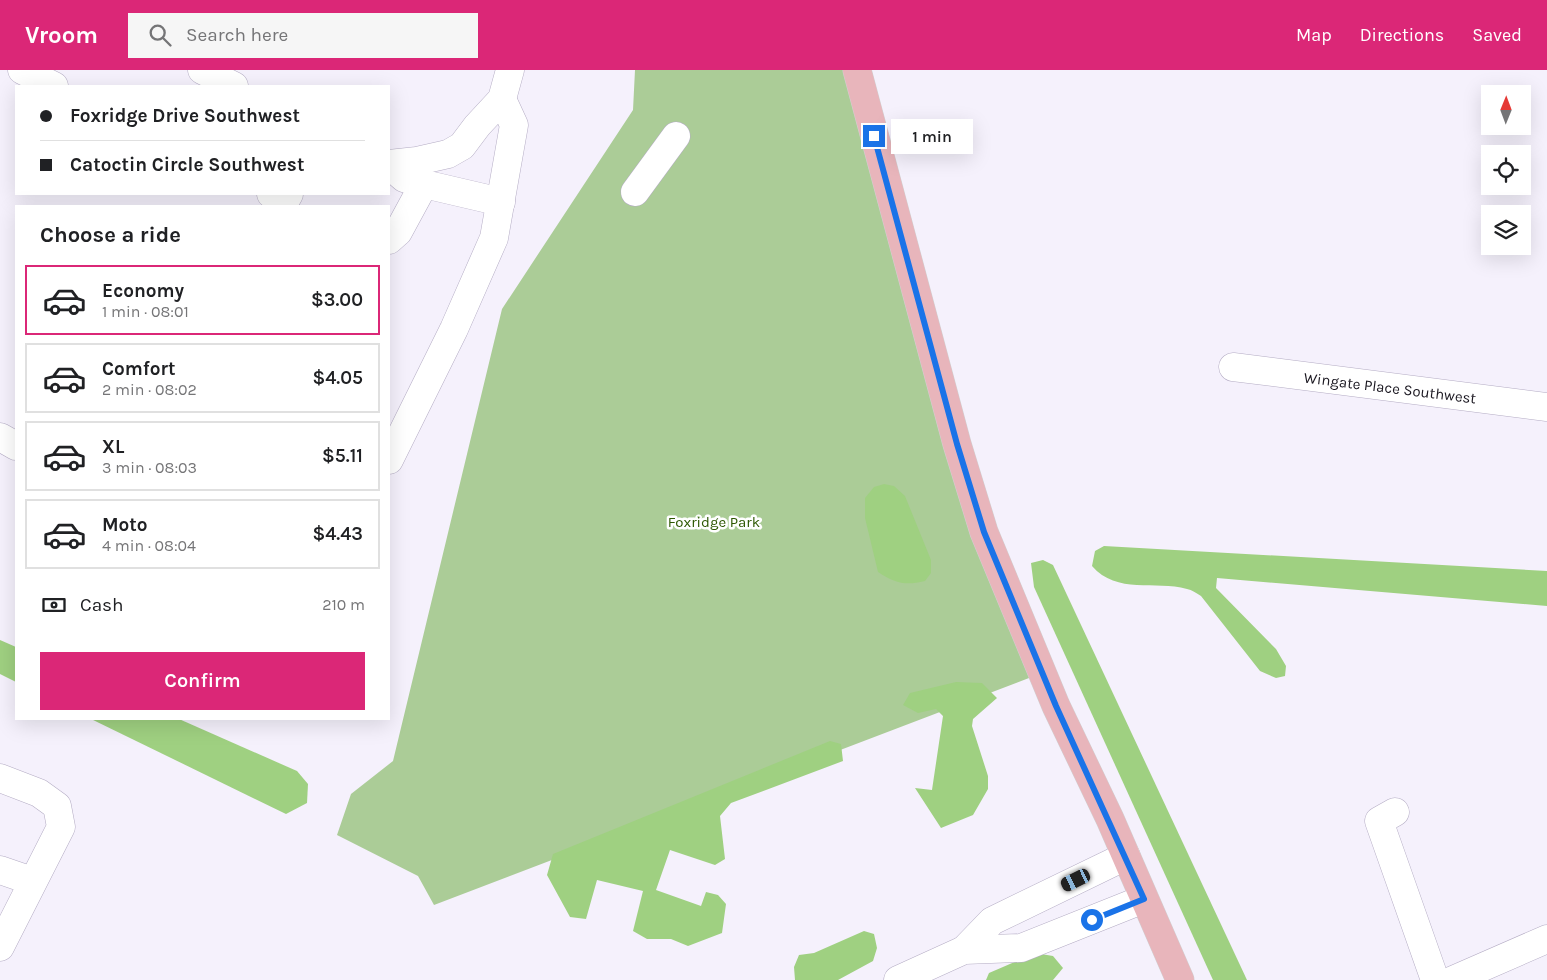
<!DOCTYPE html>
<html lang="en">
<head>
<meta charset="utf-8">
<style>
	:root { --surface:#fff; --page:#f6f6f6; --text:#202124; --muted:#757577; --line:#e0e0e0; --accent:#db2777 }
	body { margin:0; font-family:Karla,sans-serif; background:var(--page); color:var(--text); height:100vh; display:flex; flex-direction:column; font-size:19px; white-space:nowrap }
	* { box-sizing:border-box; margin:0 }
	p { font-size:16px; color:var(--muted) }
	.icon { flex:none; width:28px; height:28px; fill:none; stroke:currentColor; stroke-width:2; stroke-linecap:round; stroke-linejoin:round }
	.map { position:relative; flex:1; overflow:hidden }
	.panel { position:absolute; left:15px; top:135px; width:375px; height:515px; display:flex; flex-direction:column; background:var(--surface); border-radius:0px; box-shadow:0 5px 20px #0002 }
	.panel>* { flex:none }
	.banner { position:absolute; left:15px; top:15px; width:375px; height:110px; border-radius:0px; box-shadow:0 5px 20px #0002; display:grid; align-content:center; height:110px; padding:0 25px; background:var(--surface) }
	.needle { width:32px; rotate:1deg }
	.tools { position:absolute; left:1481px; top:15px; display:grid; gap:10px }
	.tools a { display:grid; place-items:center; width:50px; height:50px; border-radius:0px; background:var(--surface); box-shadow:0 5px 20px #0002; font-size:25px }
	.end { position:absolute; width:22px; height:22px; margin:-11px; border:6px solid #1a73e8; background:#fff; box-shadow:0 0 0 2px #fff }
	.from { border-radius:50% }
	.bubble { position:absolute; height:35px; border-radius:0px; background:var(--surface); box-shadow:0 5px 20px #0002; font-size:16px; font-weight:600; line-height:35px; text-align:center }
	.car { position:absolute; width:15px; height:30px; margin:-15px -8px; border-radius:6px; box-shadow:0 0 4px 1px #0007; background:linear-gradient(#222 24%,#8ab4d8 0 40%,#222 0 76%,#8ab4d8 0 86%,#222 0) }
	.banner b { display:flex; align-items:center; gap:18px; height:48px; font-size:19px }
	.banner b+b { border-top:1px solid var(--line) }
	.banner i { width:12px; height:12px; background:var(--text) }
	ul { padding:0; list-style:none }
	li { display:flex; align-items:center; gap:15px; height:70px; margin:0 10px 8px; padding:0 15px; border:2px solid var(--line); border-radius:0px }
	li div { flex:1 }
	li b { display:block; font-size:19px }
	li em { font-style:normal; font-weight:600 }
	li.on { border-color:var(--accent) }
	li>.icon { width:45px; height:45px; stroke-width:1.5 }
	h2 { padding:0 25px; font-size:22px; line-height:60px }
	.pay { display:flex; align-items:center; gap:12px; height:55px; padding:0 25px; font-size:19px }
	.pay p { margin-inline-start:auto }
	.cta { display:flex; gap:10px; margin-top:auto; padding:10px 25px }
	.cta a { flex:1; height:58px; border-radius:0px; background:var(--accent); color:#fff; font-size:20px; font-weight:600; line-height:58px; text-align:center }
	header { display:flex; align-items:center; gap:30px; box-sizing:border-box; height:70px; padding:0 25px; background:var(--accent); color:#fff }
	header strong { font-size:24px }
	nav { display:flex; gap:28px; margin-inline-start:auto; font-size:18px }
	.search { width:350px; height:45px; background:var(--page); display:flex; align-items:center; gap:12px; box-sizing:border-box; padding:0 18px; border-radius:0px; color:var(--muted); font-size:19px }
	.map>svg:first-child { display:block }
	.green { fill:#abcc97 }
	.forest { fill:#9fd081 }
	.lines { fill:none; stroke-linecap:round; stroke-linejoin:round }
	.minor-casing { stroke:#b4acc4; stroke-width:29 }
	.major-casing { stroke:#d1d1d2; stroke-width:29 }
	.minor { stroke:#fff; stroke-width:28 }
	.major { stroke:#e8b5bb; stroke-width:28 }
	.route { stroke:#1a73e8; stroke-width:6 }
	.labels { text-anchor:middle; stroke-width:5; stroke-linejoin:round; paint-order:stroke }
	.street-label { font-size:15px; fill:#1a1720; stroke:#fff }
	.park-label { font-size:15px; fill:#2c5700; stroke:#fff }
</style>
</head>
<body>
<header>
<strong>Vroom</strong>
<div class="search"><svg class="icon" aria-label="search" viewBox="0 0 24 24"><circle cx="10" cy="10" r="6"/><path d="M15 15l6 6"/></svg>Search here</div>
<nav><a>Map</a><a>Directions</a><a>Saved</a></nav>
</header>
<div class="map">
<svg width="1547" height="910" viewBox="0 0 1547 910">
	<rect width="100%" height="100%" fill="#f5f1fc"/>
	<path class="green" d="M635 0H856L899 161 1042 603 434 835 418 806 337 765 351 724 393 691 502 239 633 40Z"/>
	<g class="forest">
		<path d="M884 414 894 416 905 426 931 490V503L925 511C905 516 895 513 878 502L865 448V428L874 417Z"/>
		<path d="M1104 476 1547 501V536L1217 508 1216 518 1276 579 1286 596 1285 606 1276 608 1260 601 1201 526C1196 523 1192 520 1187 519 1155 510 1117 525 1092 496L1095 481Z"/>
		<path d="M1043 490 1053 495 1247 910H1213L1034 517 1031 493Z"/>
		<path d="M0 570 16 577V612L0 604Z"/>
		<path d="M956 612 982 613 997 628 973 649 972 656 988 706V719L973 745 941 758 915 718 932 720 943 646 936 639 918 643 903 635 910 623Z"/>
		<path d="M91 649H179L297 701 308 714 307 733 286 744Z"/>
		<path d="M830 671 841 674 843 691 731 733 720 746 725 789 715 795 670 780 656 820 701 836 706 822 718 825 726 834 722 863 688 876 671 869H647L633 861 643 821 597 810 586 849 570 847 547 805 553 784Z"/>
		<path d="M864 861 874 864 877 878 873 891 838 910H795L794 897 799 885 814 883Z"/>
		<path d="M1035 883 1053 886 1063 898 1053 910H986L989 903Z"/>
	</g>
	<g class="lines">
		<defs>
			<g id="minor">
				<path d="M22 0 54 16"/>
				<path d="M202 0 234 16"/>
				<path d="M389 94 417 91 448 84 462 76 477 56 502 29 510 0"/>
				<path d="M389 95 404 108 424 114 501 132"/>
				<path d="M635 122 676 66"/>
				<path d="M271 124 285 131 289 124"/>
				<path d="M389 170 398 162 424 114"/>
				<path d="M1233 297 1547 337"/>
				<path d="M0 367 16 376"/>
				<path d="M389 390 454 259 494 168 514 55 502 29"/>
				<path d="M0 708 39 723 57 736 61 757 0 877"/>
				<path d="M1395 742 1379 751 1435 910"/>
				<path d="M0 800 32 811"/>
				<path d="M964 880 992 851 1126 786"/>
				<path d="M898 910 964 880 1021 878 1144 829"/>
				<path d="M1453 910 1547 869"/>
			</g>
			<path id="major" d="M857 0 957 374 984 462 1056 636 1110 749 1180 910"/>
		</defs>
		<use href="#minor" class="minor-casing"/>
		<use href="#major" class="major-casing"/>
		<use href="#minor" class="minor"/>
		<use href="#major" class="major"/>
	</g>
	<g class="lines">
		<path class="route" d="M874 66 957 374 984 462 1056 636 1144 829 1092 850"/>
	</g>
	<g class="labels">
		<g class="street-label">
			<text transform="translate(1390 318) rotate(7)" y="5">Wingate Place Southwest</text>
		</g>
		<g class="park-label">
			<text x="714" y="457">Foxridge Park</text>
		</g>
	</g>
</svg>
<div class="tools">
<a><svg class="needle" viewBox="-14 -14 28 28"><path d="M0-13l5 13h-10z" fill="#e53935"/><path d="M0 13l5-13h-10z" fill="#757577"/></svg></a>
<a><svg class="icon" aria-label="locate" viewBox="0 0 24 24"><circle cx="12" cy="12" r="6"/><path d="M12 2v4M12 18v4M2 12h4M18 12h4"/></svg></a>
<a><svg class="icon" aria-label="layers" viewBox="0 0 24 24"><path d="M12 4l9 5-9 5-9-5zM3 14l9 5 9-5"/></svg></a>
</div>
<i class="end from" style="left:1092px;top:850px"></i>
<i class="end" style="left:874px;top:66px"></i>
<div class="bubble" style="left:891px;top:49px;width:82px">1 min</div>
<i class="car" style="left:1076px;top:810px;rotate:244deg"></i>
<div class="banner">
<b><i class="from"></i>Foxridge Drive Southwest</b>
<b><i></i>Catoctin Circle Southwest</b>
</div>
<section class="panel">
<h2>Choose a ride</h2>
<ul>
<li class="on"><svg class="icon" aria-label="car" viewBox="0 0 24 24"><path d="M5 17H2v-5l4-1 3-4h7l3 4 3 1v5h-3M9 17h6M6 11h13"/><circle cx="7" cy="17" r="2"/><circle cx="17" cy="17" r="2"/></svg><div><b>Economy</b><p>1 min · 08:01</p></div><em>$3.00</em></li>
<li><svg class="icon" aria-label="car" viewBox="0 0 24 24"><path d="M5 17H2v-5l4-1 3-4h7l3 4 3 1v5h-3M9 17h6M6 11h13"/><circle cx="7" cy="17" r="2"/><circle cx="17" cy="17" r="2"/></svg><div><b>Comfort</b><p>2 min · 08:02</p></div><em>$4.05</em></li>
<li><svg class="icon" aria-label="car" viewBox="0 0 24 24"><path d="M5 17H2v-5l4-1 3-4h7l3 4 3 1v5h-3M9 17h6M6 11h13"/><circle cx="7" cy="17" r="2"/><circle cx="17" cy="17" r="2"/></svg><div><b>XL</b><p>3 min · 08:03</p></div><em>$5.11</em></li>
<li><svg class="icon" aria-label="car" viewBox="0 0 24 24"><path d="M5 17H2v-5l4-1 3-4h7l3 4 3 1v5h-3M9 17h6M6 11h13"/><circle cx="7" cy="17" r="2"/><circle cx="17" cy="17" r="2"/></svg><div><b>Moto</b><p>4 min · 08:04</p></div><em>$4.43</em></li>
</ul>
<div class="pay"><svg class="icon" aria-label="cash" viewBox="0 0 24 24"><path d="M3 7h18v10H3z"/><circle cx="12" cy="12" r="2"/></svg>Cash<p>210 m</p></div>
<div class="cta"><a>Confirm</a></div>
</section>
</div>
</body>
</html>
